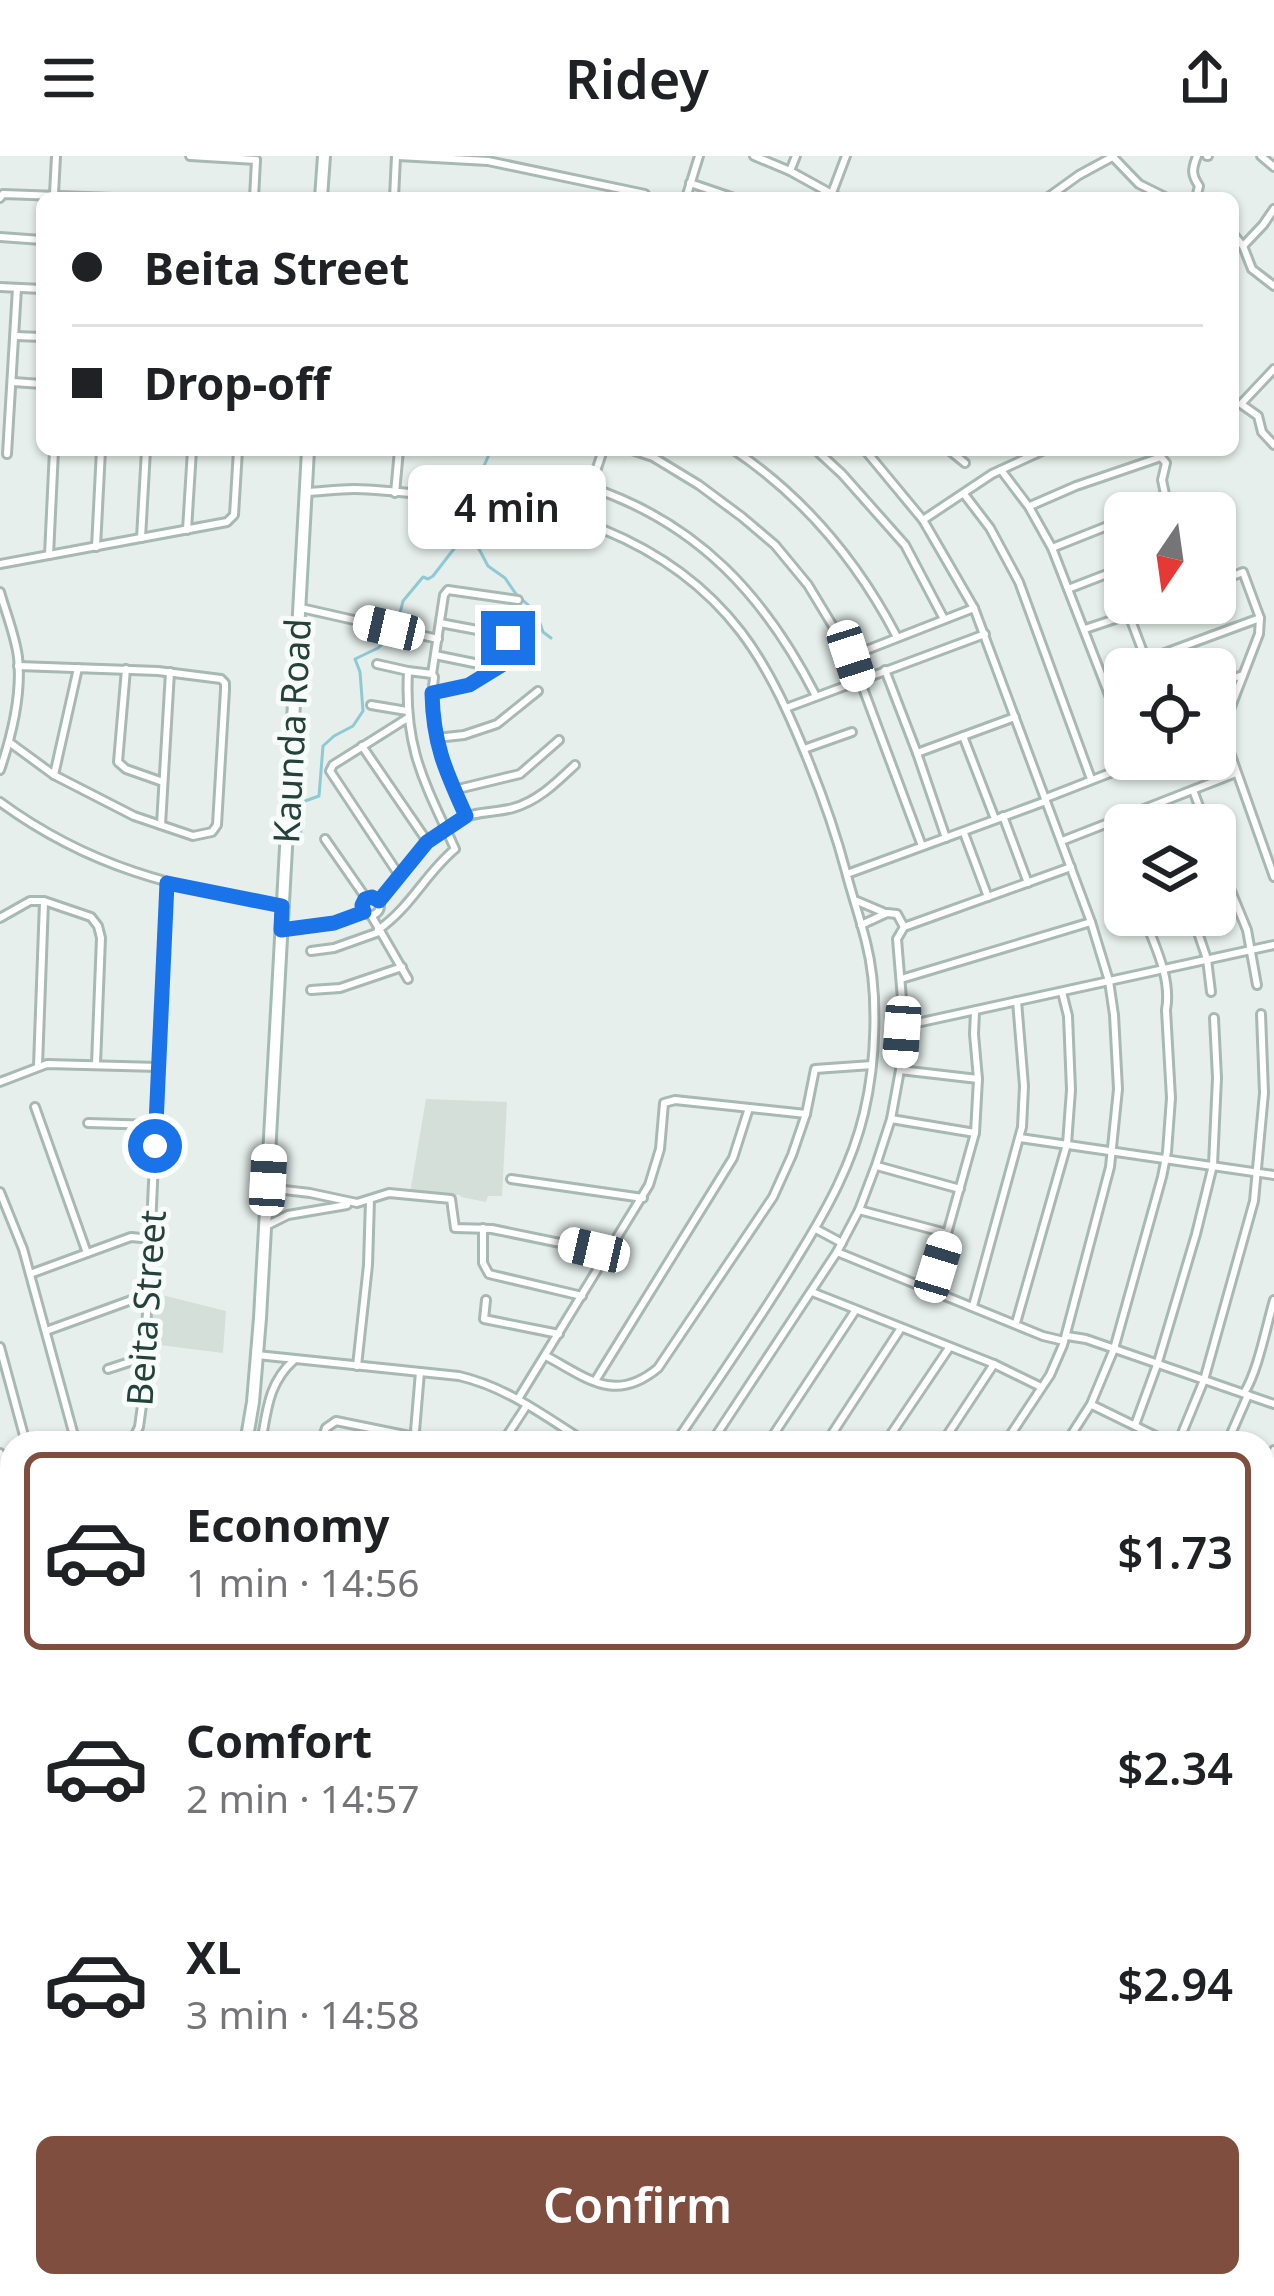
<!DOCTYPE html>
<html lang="en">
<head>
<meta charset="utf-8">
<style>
	:root { --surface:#fff; --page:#f2f2f2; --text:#202124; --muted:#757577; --line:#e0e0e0; --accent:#7f4e3f }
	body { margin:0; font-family:"Noto Sans",sans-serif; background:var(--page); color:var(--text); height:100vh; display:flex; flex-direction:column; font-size:45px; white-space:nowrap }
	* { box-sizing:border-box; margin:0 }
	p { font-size:39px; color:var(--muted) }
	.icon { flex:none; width:66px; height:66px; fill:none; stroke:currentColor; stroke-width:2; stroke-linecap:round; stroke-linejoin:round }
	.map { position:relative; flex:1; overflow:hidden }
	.side { position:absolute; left:0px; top:1275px; width:1275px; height:867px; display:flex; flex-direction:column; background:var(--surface); border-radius:36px 36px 0 0; box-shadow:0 3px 9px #0004 }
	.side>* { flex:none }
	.hud { position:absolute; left:36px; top:36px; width:1203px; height:264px; border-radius:18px; box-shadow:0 3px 9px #0004; display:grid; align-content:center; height:264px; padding:0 36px; background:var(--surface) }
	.needle { width:78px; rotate:193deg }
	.controls { position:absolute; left:1104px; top:336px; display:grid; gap:24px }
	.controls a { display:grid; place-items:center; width:132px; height:132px; border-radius:18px; background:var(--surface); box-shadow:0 3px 9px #0004; font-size:60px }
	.end { position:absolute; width:54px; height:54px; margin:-27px; border:15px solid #1a73e8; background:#fff; box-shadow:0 0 0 6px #fff }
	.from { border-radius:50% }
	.bubble { position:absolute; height:84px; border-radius:18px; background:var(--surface); box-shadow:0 3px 9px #0004; font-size:39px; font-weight:600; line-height:84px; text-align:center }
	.car { position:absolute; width:36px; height:72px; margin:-36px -18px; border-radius:15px; box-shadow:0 0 9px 3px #0007; background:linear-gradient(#fff 24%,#345 0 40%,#fff 0 76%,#345 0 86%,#fff 0) }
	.hud b { display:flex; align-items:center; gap:42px; height:114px; font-size:45px }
	.hud b+b { border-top:3px solid var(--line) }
	.hud i { width:30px; height:30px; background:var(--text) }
	ul { padding:21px 0 0; list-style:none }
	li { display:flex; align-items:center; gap:36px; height:198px; margin:0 24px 18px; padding:0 12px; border:6px solid transparent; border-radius:18px }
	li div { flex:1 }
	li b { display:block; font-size:45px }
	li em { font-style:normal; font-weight:600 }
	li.active { border-color:var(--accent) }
	li>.icon { width:108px; height:108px; stroke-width:1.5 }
	.primary-button { display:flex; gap:24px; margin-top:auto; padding:24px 36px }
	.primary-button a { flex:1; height:138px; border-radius:18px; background:var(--accent); color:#fff; font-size:48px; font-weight:600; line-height:138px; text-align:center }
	header { display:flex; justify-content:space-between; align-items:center; height:156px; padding:0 36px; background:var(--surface); font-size:54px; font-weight:600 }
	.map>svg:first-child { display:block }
	.built { fill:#d4dfda }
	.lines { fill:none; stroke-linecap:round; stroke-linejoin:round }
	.stream { stroke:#8ec9d4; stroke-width:3 }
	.river { stroke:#8ec9d4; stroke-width:8 }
	.street-casing { stroke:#a8b8b2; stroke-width:12 }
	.secondary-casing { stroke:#a4bbb3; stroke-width:16 }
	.street { stroke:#fff; stroke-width:6 }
	.secondary { stroke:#fff; stroke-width:10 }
	.route { stroke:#1a73e8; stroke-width:15 }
	.labels { text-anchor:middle; stroke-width:10; stroke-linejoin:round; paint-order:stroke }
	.street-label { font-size:36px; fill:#24423a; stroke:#f7fbf9 }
</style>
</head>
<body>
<header><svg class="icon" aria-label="menu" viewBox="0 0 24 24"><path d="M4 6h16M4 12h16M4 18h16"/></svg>Ridey<svg class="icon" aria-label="share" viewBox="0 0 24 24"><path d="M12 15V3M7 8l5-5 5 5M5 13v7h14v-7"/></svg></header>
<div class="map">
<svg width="1274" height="2140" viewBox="0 0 1274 2140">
	<rect width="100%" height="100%" fill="#e6efeb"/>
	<g class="built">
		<path d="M426 943 507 946 502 1040H488L486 1046 461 1041 460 1039 410 1037Z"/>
		<path d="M154 1137 226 1155 223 1197 152 1188Z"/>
	</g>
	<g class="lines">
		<g class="stream">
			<path d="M688 24 693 9"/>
			<path d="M683 42 686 30"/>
			<path d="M472 337 491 294"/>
			<path d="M465 384 479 393 488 410 505 422 516 438 536 456 543 476 551 482"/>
			<path d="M300 685 303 649 305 645 319 640 323 590 334 580 353 570 363 555 360 516 355 503 378 492 396 474 403 445 423 421 428 423 433 420 463 381 471 347"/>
		</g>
		<g class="river">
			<path d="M1263 1341 1265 1335 1274 1331"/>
			<path d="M629 2140 641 2130"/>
		</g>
		<defs>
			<g id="street">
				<path d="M190 0 256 4"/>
				<path d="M398 0 488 5 645 38"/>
				<path d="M754 0 790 15 839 42"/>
				<path d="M1207 0H1208"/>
				<path d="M1261 0 1274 11"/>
				<path d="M1113 1 1139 28 1167 42"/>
				<path d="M790 15 796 0"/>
				<path d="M690 27 734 42"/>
				<path d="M832 37 846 0"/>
				<path d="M54 38 56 0"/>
				<path d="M0 42 3 38 114 42"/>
				<path d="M254 42 256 4"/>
				<path d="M394 42 396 0"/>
				<path d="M686 42 699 0"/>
				<path d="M1047 42 1079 19 1114 0"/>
				<path d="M1196 42 1199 30C1191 18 1192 13 1197 0"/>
				<path d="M1233 78 1243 90 1252 113 1274 130"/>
				<path d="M0 81 42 84"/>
				<path d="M1243 90 1263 69 1274 53"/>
				<path d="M0 131 42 133"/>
				<path d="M16 180 42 181"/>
				<path d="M1274 213 1241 248 1258 260 1262 276 1274 289"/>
				<path d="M13 226 42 228"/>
				<path d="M632 294 653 301 699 329 742 361 775 389 808 429 851 500 922 690"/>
				<path d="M734 294C805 342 858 406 897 481"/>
				<path d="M816 294 842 318 905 389 944 463"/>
				<path d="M865 294 923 364 974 452 1091 766 1109 825 1114 859 1118 933 1110 1011 1063 1189 1050 1219 1005 1287"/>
				<path d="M949 294 965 307"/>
				<path d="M7 298 17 132"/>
				<path d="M1001 314 1029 351 1052 392 1125 580"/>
				<path d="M590 331C698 367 765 440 816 540"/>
				<path d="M308 336C324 335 339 333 354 333 381 333 408 338 435 339 550 344 668 381 741 476 770 514 790 560 808 604 823 641 836 678 846 716 852 739 860 762 866 786 879 836 876 907 864 957 852 1008 827 1053 800 1097 761 1162 718 1224 675 1287"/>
				<path d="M395 337 399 294"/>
				<path d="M964 338 990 372 1019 426 1091 623"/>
				<path d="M1030 350 1076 330 1161 301 1166 307 1162 324 1169 357"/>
				<path d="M1140 357 1169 347"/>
				<path d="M580 363 603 294"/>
				<path d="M923 364 992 318 1044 294"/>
				<path d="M187 374 192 294"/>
				<path d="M141 382 146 294"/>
				<path d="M96 391 101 294"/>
				<path d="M1052 392 1125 363"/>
				<path d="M49 399 54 294"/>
				<path d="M0 408 227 366 234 359 238 294"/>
				<path d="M1215 427 1243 416 1260 462"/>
				<path d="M1068 433 1125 411"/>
				<path d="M0 436C6 457 15 479 18 501 22 538 12 579 0 614"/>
				<path d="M301 452 438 483"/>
				<path d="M1129 459 1146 504"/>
				<path d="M440 467 504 479 518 499"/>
				<path d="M1085 473 1163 447"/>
				<path d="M435 499 479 508 489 518"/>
				<path d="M851 500 974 452"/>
				<path d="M377 508 408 515C404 593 424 625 455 693 425 718 412 750 378 774"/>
				<path d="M126 513 118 606 126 613 163 626"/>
				<path d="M1149 513 1146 504 1260 462 1259 478 1222 574 1274 721"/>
				<path d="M885 514 917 597"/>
				<path d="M408 515 432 518 434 521C427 572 445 614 465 660"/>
				<path d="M432 518 444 439 448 434 518 444"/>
				<path d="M1215 528 1243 519"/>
				<path d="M432 537 469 529 532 489"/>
				<path d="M371 549 407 555"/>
				<path d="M786 552 985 478"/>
				<path d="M963 580 995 663"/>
				<path d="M436 582 464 579 497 568 538 535"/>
				<path d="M9 586 54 619 134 660 193 680 212 676 217 669 225 534V527L221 523 158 515 18 510"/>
				<path d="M362 590 427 685"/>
				<path d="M804 593 852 576"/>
				<path d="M54 619 78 512"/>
				<path d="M454 634 520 618 559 584"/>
				<path d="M1193 634 1206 669"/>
				<path d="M1046 642 1146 603"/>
				<path d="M0 646C90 712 174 731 282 750"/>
				<path d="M1150 651 1157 669"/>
				<path d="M1003 660 1028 727"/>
				<path d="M1110 667 1125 708"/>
				<path d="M161 669 170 516"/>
				<path d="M964 677 988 741"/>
				<path d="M946 682 917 597 1015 561"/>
				<path d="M325 683 366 742"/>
				<path d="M1062 685 1236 617"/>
				<path d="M1215 696 1247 774 1257 829"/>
				<path d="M847 718 1046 645"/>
				<path d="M399 719 330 615 333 609 406 563"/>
				<circle cx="371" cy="750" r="9"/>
				<path d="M379 745C405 716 423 683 458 664 474 655 495 657 513 652 538 645 557 626 575 609"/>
				<path d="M857 745 883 756"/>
				<path d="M371 759 408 823"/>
				<path d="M1192 759 1207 803 1211 836"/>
				<path d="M0 762 30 745H44L91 761 98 770 101 782 96 908"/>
				<path d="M861 769 887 757 897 758 904 771"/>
				<path d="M284 774 334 767 364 756"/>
				<path d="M311 795 334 792 379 776"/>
				<path d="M901 823 1091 766"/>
				<path d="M311 834 340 832 402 811"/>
				<path d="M903 870 1274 789"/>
				<path d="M38 910 44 746"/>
				<path d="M900 914 978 923"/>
				<path d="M0 926 47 908 159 911"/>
				<path d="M35 951 87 1097"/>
				<path d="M891 963 975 977"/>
				<path d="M88 967 156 969"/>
				<path d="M1020 982 1274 1019"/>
				<path d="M877 1010 960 1033"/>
				<path d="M511 1023 643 1042"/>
				<path d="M267 1032 310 1037 357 1047 389 1037 451 1043 455 1072 492 1073 594 1094"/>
				<path d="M0 1036 23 1093 76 1287"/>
				<path d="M859 1054 946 1077"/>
				<path d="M268 1069 288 1059 347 1049"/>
				<path d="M483 1072V1107L489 1118 582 1140"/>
				<path d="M816 1073 842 1087"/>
				<path d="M837 1096 1043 1180 1064 1185"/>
				<path d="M30 1118 131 1081 152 1083"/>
				<path d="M931 1135 975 977 978 923 974 878 975 855"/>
				<path d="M812 1136 994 1208 1041 1231"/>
				<path d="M486 1144 484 1163 559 1178"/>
				<path d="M973 1150 1022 971 1024 930 1017 845"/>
				<path d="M1016 1167 1067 988 1071 934 1068 860 1062 836"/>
				<path d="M46 1175 148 1138"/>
				<path d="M1067 1180 1086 1183 1274 1248"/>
				<path d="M0 1191 26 1287"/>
				<path d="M257 1199 459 1220C507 1231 546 1261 587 1287"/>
				<path d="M546 1200C587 1222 615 1248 658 1212L773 1041 792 999 806 958 815 913 872 909"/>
				<path d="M357 1210 368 1109 370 1044"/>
				<path d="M108 1213 145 1201"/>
				<path d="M595 1225 733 1002 749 952"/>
				<path d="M1244 1237C1258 1215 1266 1171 1274 1144"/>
				<path d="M518 1243 649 1029 660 993 664 947 675 944 806 958"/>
				<path d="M1092 1249 1170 1287"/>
				<path d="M1135 1269 1158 1206 1196 1078 1213 1009 1217 922 1214 862"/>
				<path d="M504 1284 527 1249"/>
				<path d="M131 1287 139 1271 143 1242 167 727"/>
				<path d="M261 1287C267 1255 268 1227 294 1204"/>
				<path d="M321 1287 326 1272 336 1265 444 1287"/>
				<path d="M414 1287 420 1216"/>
				<path d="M711 1287 837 1096 859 1054 876 1009 891 963 900 914 904 867 897 783 904 771 1071 711"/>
				<path d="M768 1287 855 1155"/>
				<path d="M826 1287 901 1172"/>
				<path d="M885 1287 949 1192"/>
				<path d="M942 1287 994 1208"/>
				<path d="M1066 1287 1091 1248 1114 1193 1162 1021 1167 996 1171 942 1166 854C1172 822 1154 788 1143 759"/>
				<path d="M1178 1287 1204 1224 1254 1045 1264 937 1261 858"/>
				<path d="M1227 1287 1248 1239"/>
				<path d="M0 1297 12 1340"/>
				<path d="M1264 1319 1274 1294"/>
				<path d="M0 1347 12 1345"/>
				<path d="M0 1387 12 1385"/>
				<path d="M8 1438 12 1411"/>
				<path d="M0 1443 1 1444"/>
				<path d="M1263 1474 1274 1464"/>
				<path d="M1263 1548 1274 1538"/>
				<path d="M0 1596 12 1609"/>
				<path d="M1263 1609 1274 1600"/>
				<path d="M1263 1733 1274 1780"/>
				<path d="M0 1777 12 1785"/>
				<path d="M1263 1864 1274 1857"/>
				<path d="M0 1901 12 1875"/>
				<path d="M0 1983 12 1944"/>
				<path d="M0 2022 12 2025"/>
				<path d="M1263 2040 1274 2022"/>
				<path d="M0 2105 12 2109"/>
				<path d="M174 2130 215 2140"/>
				<path d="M568 2130 579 2137"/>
				<path d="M843 2130 858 2140"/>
				<path d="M893 2130 899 2140"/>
				<path d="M1198 2130 1203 2140"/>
				<path d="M99 2140 101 2130"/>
				<path d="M349 2140 351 2130"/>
				<path d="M478 2140 479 2130"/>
				<path d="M869 2140 880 2130"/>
			</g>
			<g id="secondary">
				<path d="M321 42 324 0"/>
				<path d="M246 1287 253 1246 260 1162 308 294"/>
				<path d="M0 1727 12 1710"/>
			</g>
		</defs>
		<use href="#street" class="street-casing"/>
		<use href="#secondary" class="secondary-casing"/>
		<use href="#street" class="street"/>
		<use href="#secondary" class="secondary"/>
	</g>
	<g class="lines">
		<path class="route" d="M155 990 167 727 282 750 281 774 334 767 364 756 362 749 365 743 372 741 379 745 427 686 466 660C445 614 433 587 432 537L469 529 518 499 508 482"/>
	</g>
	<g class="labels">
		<g class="street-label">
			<text transform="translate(292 575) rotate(-87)" y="13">Kaunda Road</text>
			<text transform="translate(146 1152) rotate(-86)" y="13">Beita Street</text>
		</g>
	</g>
</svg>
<div class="controls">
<a><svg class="needle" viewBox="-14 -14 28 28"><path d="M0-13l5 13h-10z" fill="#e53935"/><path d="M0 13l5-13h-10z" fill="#757577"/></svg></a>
<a><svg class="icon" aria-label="locate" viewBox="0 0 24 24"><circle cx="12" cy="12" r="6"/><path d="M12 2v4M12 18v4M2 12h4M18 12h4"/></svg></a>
<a><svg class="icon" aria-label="layers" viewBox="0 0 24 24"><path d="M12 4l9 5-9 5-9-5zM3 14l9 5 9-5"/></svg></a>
</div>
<i class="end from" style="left:155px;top:990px"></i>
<i class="end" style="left:508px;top:482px"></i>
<div class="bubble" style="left:408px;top:309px;width:198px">4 min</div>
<i class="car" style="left:389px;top:472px;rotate:283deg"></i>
<i class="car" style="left:851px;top:500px;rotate:162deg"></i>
<i class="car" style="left:902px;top:876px;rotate:184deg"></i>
<i class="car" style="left:268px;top:1024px;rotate:3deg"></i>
<i class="car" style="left:594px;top:1094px;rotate:283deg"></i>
<i class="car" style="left:938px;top:1111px;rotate:17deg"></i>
<div class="hud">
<b><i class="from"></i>Beita Street</b>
<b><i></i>Drop-off</b>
</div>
<section class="side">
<ul>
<li class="active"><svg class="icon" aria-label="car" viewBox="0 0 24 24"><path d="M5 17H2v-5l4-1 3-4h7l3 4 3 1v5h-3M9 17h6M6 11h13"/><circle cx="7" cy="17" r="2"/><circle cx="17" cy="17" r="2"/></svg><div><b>Economy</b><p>1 min · 14:56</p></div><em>$1.73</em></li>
<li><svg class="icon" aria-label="car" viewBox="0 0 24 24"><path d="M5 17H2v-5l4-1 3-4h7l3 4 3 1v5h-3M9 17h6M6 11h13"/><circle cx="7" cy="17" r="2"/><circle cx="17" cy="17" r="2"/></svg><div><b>Comfort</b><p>2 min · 14:57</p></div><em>$2.34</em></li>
<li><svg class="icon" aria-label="car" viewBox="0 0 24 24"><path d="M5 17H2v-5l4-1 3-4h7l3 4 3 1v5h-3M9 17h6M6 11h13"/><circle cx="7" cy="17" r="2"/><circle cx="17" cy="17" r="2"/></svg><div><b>XL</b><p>3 min · 14:58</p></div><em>$2.94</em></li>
</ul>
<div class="primary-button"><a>Confirm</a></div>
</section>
</div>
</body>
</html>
